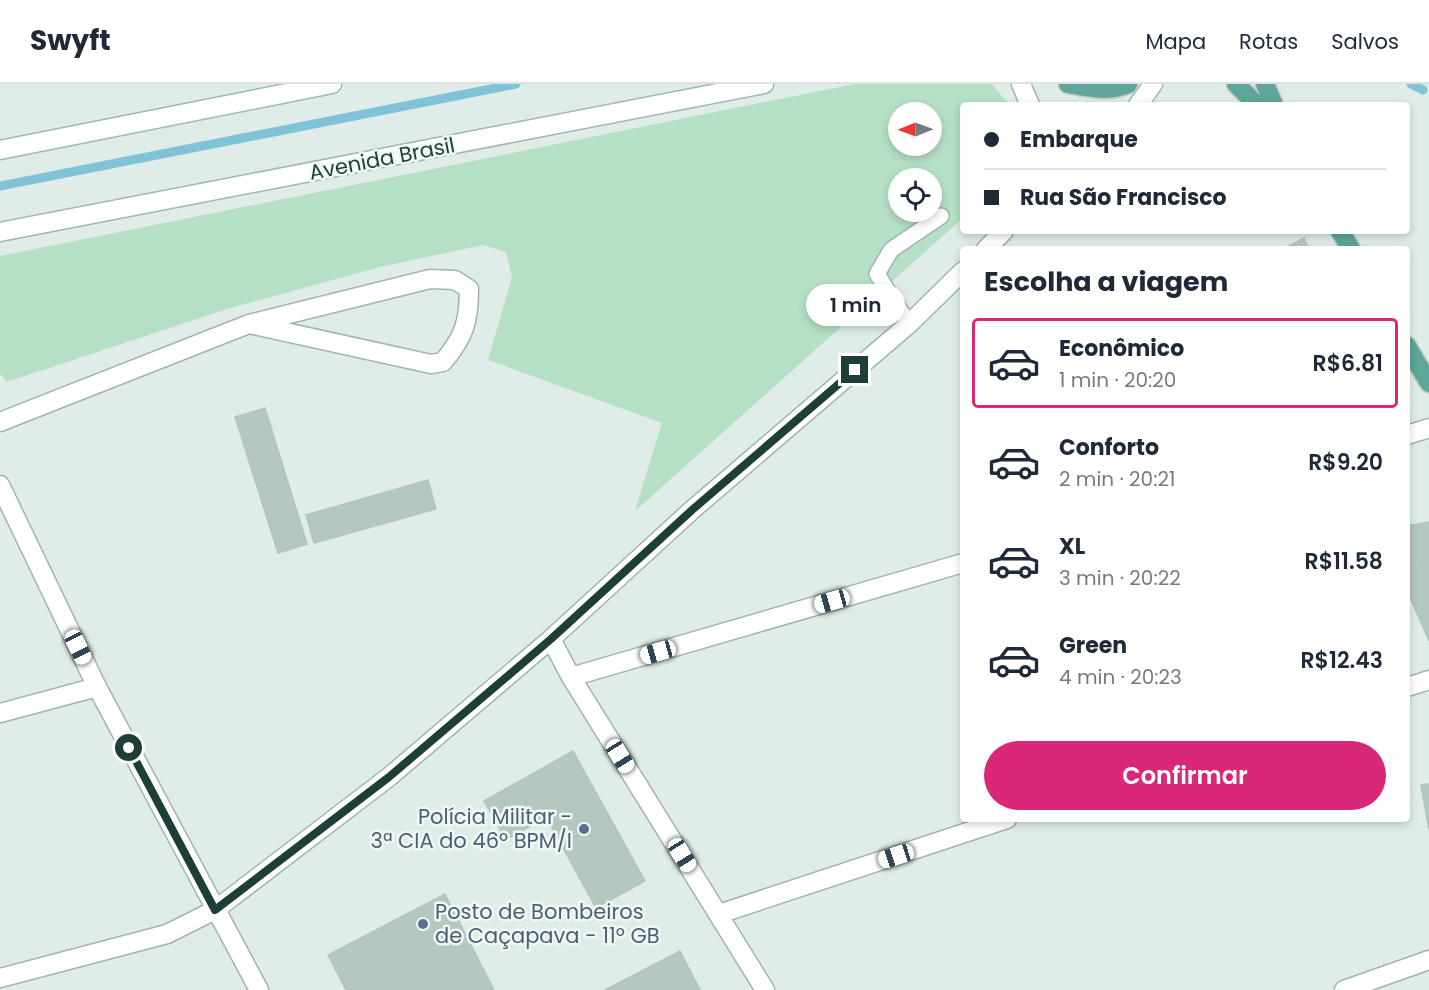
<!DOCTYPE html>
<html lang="pt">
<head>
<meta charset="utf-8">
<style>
	:root { --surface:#fff; --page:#f2f2f3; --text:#1f2937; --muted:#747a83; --line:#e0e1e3; --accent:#db2777 }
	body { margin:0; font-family:Poppins,sans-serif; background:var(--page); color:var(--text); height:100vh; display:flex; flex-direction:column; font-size:22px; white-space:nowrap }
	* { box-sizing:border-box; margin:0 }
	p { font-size:20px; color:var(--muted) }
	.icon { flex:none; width:33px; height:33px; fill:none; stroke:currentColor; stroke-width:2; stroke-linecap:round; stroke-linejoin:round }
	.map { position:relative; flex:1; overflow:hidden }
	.details { position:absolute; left:960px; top:162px; width:450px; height:576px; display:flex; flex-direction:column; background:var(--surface); border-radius:6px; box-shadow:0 3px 9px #0003 }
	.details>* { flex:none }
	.guide { position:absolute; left:960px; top:18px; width:450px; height:132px; border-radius:6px; box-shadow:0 3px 9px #0003; display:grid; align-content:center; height:132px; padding:0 24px; background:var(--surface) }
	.needle { width:39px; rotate:269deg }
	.controls { position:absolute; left:888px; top:18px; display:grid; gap:12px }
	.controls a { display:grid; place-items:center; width:54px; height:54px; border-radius:50%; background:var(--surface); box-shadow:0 3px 9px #0003; font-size:30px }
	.end { position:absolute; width:27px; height:27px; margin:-14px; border:8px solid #1e3e38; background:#fff; box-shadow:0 0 0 3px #fff }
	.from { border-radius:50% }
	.bubble { position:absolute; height:42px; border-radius:21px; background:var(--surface); box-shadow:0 3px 9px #0003; font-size:20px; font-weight:600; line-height:42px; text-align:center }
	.car { position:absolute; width:18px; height:36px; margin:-18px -9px; border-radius:8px; box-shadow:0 0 4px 2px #0007; background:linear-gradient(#fff 24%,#345 0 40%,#fff 0 76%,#345 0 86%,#fff 0) }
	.guide b { display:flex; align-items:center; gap:21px; height:57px; font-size:22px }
	.guide b+b { border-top:2px solid var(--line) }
	.guide i { width:15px; height:15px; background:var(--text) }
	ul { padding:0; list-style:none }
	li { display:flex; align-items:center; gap:18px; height:90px; margin:0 12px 9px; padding:0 12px; border:3px solid transparent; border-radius:6px }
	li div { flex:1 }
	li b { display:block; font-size:22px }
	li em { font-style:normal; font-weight:600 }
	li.on { border-color:var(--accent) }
	li>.icon { width:54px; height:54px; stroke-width:1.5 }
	h2 { padding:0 24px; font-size:27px; line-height:72px }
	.button { display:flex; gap:12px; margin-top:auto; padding:12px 24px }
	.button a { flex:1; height:69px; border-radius:36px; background:var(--accent); color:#fff; font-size:24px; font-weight:600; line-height:69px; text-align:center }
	header { display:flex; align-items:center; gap:36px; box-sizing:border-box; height:84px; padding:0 30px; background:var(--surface); border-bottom:2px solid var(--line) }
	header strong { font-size:28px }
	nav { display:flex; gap:33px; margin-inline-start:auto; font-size:21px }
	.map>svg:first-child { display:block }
	.green { fill:#b5e0c5; fill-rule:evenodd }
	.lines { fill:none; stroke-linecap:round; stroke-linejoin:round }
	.stream { stroke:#80c2d8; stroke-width:9 }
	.building { fill:#b4c7c1; stroke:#b1c6bf; stroke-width:1.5 }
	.service-casing { stroke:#a1b4af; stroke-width:18 }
	.minor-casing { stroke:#a1b4af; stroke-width:21 }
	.tertiary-casing { stroke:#a1b4af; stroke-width:21 }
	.secondary-casing { stroke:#9cb9b1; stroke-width:21 }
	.primary-casing { stroke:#c0c9c7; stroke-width:21 }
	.service { stroke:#fff; stroke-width:15 }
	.minor { stroke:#fff; stroke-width:18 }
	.tertiary { stroke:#fff; stroke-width:18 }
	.secondary { stroke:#fff; stroke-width:18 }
	.primary { stroke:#5ea69a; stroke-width:18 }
	.route { stroke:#1e3e38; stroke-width:8 }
	.service-dot { fill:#5c6f8a; stroke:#f0f8f5; stroke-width:2 }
	.labels { text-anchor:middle; stroke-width:5; stroke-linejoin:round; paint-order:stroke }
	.street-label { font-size:21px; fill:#1e3e38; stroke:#f0f8f5 }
	.service-label { font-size:21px; fill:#4e5e75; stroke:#f0f8f5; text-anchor:end }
</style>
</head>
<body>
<header>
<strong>Swyft</strong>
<nav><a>Mapa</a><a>Rotas</a><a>Salvos</a></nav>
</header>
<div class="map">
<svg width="1429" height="906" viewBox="0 0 1429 906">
	<rect width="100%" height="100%" fill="#dfece7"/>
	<path class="green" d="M855 0H992L1009 21H963V134L635 427 662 339 488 276 512 193 506 168 483 161 380 183 227 225 7 298 0 290V172ZM898 28H932V62H898ZM898 94H932V128H898Z"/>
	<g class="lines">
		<g class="stream">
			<path d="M1411 0 1423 6"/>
			<path d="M0 102 516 0"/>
		</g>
	</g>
	<g class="building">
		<path d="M1304 154 1309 165H1283Z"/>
		<path d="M265 324 307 460 278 469 235 333Z"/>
		<path d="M428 396 436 425 314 459 306 431Z"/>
		<path d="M1429 438V476L1407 481V442Z"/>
		<path d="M1429 476V557L1407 506V481Z"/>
		<path d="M573 667 645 797 596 824 546 733 506 756 484 717Z"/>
		<path d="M1429 700V746L1421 701Z"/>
		<path d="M445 810 494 906H346L328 871Z"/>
		<path d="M680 867 700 906H605Z"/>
	</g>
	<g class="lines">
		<defs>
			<path id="service" d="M909 240 877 190 891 166 941 132"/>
			<g id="minor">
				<path d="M0 338 249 240 430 195 455 196 469 205C469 238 464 253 443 278L431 280 249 240"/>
				<path d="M1407 351 1429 344"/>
				<path d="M0 401 97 603 259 906"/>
				<path d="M551 555 571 593 765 906"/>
				<path d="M571 593 963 479"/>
				<path d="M1407 603 1429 596"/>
				<path d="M0 629 97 603"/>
				<path d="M719 830 1007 735"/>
				<path d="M1344 906 1429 876"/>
			</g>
			<g id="tertiary">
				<path d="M1021 0 1030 21"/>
				<path d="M1138 21 1153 0"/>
				<path d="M986 165 1004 147"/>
				<path d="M0 894 167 850 215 826 389 693 551 555 692 426 909 240 963 187"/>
			</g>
			<g id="secondary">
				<path d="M0 66 332 0"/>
				<path d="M0 148 764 0"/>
			</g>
			<g id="primary">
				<path d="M1068 0C1087 3 1110 9 1128 0"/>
				<path d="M1236 0 1257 21"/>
				<path d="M1265 0 1274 21"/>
				<path d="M1340 147 1351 165"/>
				<path d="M1407 262 1429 299"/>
			</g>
		</defs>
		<use href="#service" class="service-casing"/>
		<use href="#minor" class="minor-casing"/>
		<use href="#tertiary" class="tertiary-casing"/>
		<use href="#secondary" class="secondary-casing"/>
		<use href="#primary" class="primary-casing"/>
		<use href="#service" class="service"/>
		<use href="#minor" class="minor"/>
		<use href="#tertiary" class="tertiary"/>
		<use href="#secondary" class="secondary"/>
		<use href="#primary" class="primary"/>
	</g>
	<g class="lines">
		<path class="route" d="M129 664 215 826 389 693 551 555 692 426 855 286"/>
	</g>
	<g class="service-dot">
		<circle cx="584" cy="745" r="6"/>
		<circle cx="423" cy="840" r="6"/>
	</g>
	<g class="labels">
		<g class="street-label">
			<text transform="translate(382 75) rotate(-11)" y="7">Avenida Brasil</text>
		</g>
		<g class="service-label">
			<text x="572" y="740">Polícia Militar -<tspan x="572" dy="24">3ª CIA do 46º BPM/I</tspan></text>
			<text x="435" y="835" text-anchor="start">Posto de Bombeiros<tspan x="435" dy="24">de Caçapava - 11º GB</tspan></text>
		</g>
	</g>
</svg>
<div class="controls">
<a><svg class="needle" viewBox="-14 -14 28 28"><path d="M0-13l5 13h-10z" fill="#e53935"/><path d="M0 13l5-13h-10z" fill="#747a83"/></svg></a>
<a><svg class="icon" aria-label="locate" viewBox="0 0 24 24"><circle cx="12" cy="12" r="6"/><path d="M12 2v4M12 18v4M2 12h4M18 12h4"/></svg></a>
</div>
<i class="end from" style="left:129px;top:664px"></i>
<i class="end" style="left:855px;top:286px"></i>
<div class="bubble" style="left:806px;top:200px;width:99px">1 min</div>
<i class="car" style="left:832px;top:517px;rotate:254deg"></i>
<i class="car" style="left:78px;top:563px;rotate:154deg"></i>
<i class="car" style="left:658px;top:568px;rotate:254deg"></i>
<i class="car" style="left:620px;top:672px;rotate:148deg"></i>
<i class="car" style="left:682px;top:771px;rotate:148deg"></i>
<i class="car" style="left:896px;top:772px;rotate:252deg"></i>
<div class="guide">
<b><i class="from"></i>Embarque</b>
<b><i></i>Rua São Francisco</b>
</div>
<section class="details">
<h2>Escolha a viagem</h2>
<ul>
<li class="on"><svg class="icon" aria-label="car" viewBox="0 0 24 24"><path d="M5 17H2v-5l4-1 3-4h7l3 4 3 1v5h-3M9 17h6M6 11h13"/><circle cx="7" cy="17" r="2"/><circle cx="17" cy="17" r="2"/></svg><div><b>Econômico</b><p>1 min · 20:20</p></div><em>R$6.81</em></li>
<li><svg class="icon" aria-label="car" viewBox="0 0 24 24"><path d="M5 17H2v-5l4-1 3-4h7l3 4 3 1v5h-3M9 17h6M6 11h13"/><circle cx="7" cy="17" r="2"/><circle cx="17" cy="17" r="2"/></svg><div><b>Conforto</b><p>2 min · 20:21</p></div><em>R$9.20</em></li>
<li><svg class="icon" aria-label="car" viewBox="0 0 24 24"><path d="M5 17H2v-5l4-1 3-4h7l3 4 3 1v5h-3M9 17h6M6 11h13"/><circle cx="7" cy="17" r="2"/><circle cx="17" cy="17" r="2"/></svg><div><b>XL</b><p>3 min · 20:22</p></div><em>R$11.58</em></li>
<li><svg class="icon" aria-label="car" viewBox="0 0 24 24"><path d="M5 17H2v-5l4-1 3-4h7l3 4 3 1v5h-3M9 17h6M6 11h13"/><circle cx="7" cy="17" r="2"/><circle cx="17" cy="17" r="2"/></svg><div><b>Green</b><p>4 min · 20:23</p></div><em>R$12.43</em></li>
</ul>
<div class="button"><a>Confirmar</a></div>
</section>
</div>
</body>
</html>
